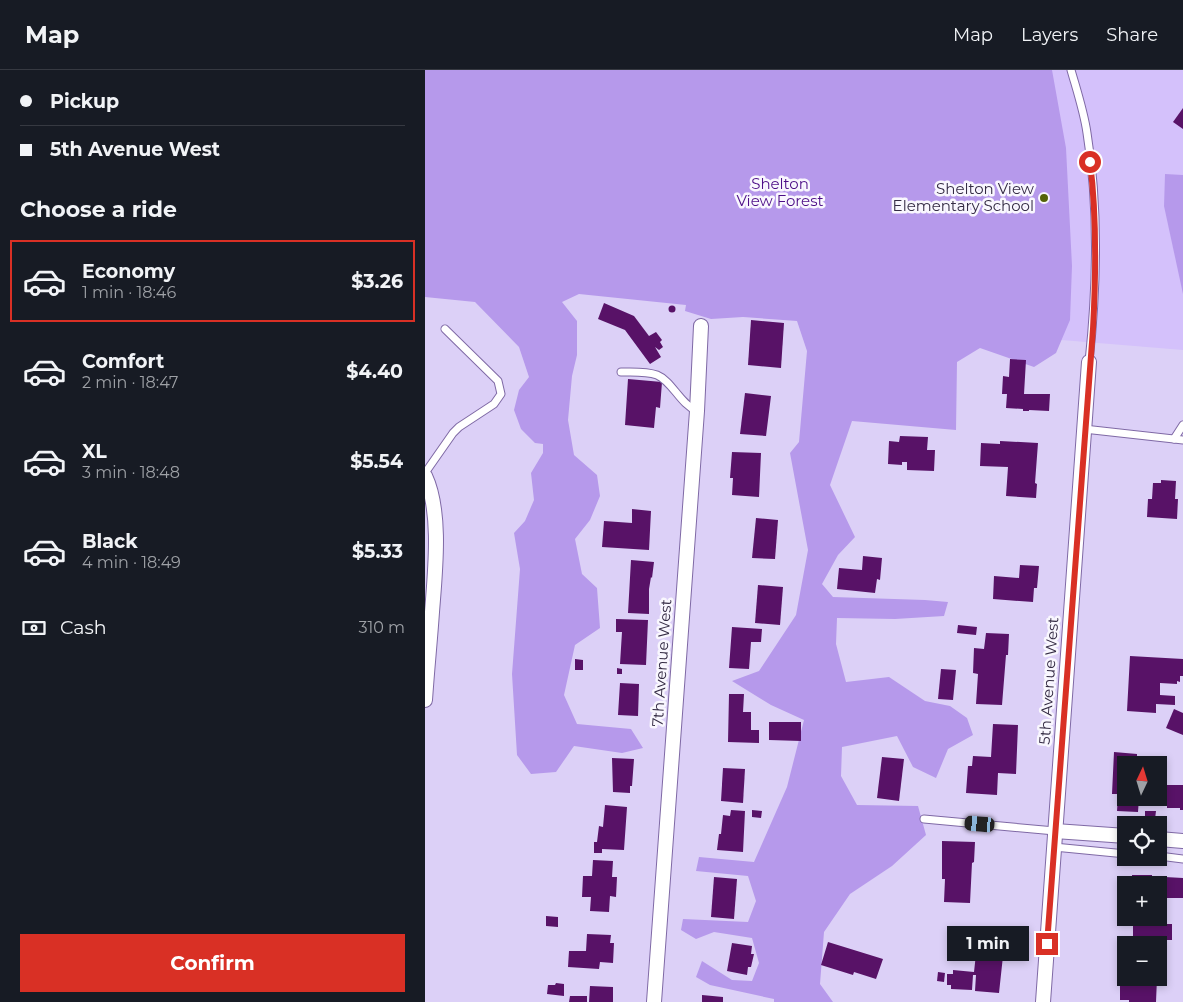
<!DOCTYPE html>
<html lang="en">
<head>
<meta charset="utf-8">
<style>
	:root { --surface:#171b24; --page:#242831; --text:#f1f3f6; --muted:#9ea1a6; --line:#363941; --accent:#d93025 }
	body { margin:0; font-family:Montserrat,sans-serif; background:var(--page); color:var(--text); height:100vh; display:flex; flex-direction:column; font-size:19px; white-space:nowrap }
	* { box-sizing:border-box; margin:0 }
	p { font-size:16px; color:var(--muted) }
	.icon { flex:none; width:28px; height:28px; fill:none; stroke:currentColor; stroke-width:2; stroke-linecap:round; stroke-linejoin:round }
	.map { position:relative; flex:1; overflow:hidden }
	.details { display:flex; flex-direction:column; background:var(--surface); width:425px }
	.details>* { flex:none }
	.top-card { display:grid; align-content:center; height:110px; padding:0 20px; background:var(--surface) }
	.needle { width:32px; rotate:4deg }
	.tools { position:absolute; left:692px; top:686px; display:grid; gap:10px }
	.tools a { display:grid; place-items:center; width:50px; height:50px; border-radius:0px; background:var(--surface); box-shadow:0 2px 8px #0003; font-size:25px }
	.end { position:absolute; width:22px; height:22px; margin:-11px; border:6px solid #d93025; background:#fff; box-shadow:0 0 0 2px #fff }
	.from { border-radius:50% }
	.bubble { position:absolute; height:35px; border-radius:0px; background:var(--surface); box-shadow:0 2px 8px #0003; font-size:16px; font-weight:700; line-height:35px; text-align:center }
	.car { position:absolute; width:15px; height:30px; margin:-15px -8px; border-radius:6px; box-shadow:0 0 4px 1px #0007; background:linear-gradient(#222 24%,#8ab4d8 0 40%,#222 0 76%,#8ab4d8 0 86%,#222 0) }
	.top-card b { display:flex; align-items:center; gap:18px; height:48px; font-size:19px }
	.top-card b+b { border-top:1px solid var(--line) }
	.top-card i { width:12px; height:12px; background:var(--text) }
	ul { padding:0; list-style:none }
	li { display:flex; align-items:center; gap:15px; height:82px; margin:0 10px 8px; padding:0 10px; border:2px solid transparent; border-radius:0px }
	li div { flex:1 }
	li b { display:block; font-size:19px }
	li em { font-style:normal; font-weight:700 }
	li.active { border-color:var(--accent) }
	li>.icon { width:45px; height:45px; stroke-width:1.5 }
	h2 { padding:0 20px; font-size:22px; line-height:60px }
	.pay { display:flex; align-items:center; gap:12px; height:55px; padding:0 20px; font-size:19px }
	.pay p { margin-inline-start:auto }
	.button { display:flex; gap:10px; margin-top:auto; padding:10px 20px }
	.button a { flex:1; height:58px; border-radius:0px; background:var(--accent); color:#fff; font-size:20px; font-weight:700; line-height:58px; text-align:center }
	header { display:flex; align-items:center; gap:30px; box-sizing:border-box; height:70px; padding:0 25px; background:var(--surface); border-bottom:1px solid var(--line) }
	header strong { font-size:24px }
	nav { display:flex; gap:28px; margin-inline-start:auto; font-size:18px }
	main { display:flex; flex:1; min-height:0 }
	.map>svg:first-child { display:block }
	.built { fill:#d4c1fb }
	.green { fill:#b699eb }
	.building { fill:#581267 }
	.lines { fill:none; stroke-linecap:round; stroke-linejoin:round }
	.lane-casing { stroke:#7f69a5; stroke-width:9 }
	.street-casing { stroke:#7f69a5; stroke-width:16 }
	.lane { stroke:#fff; stroke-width:7 }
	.street { stroke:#fff; stroke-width:14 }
	.route { stroke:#d93025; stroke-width:6 }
	.poi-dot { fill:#546308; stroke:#f9f7fe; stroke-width:2 }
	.labels { text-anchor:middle; stroke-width:5; stroke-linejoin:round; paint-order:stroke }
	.park-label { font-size:15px; fill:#4d0e87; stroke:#f9f7fe }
	.poi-label { font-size:15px; fill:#342b44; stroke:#f9f7fe; text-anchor:end }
	.street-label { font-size:15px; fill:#342b44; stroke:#f9f7fe }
</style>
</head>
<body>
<header>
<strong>Map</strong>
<nav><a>Map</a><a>Layers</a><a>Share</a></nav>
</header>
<main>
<section class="details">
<div class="top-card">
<b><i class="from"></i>Pickup</b>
<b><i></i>5th Avenue West</b>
</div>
<h2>Choose a ride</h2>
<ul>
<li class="active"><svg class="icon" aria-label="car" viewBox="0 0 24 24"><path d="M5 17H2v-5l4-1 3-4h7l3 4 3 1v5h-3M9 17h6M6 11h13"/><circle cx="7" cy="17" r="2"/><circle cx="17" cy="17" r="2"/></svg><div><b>Economy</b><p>1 min · 18:46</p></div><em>$3.26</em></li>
<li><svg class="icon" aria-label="car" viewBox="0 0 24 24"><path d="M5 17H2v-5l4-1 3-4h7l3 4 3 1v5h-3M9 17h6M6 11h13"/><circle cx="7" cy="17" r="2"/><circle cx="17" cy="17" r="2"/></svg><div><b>Comfort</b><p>2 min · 18:47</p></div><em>$4.40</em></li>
<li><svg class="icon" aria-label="car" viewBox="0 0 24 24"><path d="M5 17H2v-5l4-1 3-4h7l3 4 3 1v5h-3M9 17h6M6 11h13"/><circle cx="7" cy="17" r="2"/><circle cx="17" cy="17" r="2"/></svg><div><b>XL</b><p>3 min · 18:48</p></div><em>$5.54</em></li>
<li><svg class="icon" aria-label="car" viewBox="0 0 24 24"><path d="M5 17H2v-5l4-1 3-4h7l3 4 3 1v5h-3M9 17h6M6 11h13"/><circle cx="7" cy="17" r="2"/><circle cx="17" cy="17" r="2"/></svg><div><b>Black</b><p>4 min · 18:49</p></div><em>$5.33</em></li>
</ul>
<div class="pay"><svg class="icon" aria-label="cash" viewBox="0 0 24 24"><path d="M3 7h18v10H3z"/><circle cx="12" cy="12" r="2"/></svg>Cash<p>310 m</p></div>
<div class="button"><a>Confirm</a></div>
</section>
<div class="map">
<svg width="758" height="932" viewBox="0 0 758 932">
	<rect width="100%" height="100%" fill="#dcd0f7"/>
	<path class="built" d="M491 0H758V280L469 256Z"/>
	<g class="green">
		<path d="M0 0H627L641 78 647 196 645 250 631 283 609 297 555 278 532 292 531 360 427 351 405 415 430 467 413 485 397 514 408 527 500 530 523 532 519 546 470 549 412 548 411 574 421 612 464 607 500 631 525 636 542 648 548 665 523 679 511 708 488 697 472 666 417 677 416 706 432 735 493 736 501 765 467 796 425 824 399 862 395 914 408 932H349V929L285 915 271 907 277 891 307 910 327 911 334 893 327 868 289 862 271 869 256 860 258 849 323 852 331 831 323 806 271 801 274 787 329 792 362 717 379 650 346 635 307 611 334 601 371 545 383 480 365 383 374 372 382 281 372 251 318 247 286 249 260 241 261 235 154 224 137 232 152 251V285L147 306 143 350 149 385 172 405 175 426 165 450 150 469 157 504 172 518 175 558 150 575 139 625 152 654 206 659 218 678 197 683 149 676 131 702 106 704 92 685 87 604 95 499 89 463 100 451 109 430 106 403 118 383V374L110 373 96 359 89 340 94 320 104 307 94 277 50 232 0 227Z"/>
		<path d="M740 104 758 105V224L739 136Z"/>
	</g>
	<g class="building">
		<path d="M758 38V59L748 52Z"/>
		<path d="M179 233 209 246 224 266 231 262 237 270 235 272 238 277 234 280 230 277 236 287 225 294 200 260 173 249Z"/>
		<circle cx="247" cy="239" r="3.5"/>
		<path d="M326 250 359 253 356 298 323 295Z"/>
		<path d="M585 289 601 290 599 324H625L624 341 604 340V341H598V339L581 338 582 324H577L578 306 584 307Z"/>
		<path d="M203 309 237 312 235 338 231 337 229 358 200 355Z"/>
		<path d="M320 323 346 326 341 366 315 364Z"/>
		<path d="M475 366 503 367 502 380H510L509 401 482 400V392H477V395L463 394 464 371 474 372Z"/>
		<path d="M575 371 613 373 610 413 612 414 611 428 581 426 583 397 555 396 556 373 575 374Z"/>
		<path d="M307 382 336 383 334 427 307 425 308 408H305Z"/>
		<path d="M736 410 751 411 750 429H753L752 449 722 447 723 429H727L728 413H736Z"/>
		<path d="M207 439 226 441 224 480 177 477 179 451 207 453Z"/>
		<path d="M331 448 353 450 350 489 327 488Z"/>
		<path d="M438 486 457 488 455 510 452 509 450 523 412 519 414 498 437 500Z"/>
		<path d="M206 490 229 492 227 508 226 507 224 519V544L203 543Z"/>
		<path d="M595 495 614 496 612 518H609L608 532 568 529 569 506 594 508Z"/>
		<path d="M333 515 358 517 355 555 330 553Z"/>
		<path d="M191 549 223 550 221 595 195 594 197 562H191Z"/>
		<path d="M533 555 552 557 551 565 532 563Z"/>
		<path d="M307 557 337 559 336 572H326L324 599 304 598Z"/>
		<path d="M561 563 584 564 583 585H581L577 635 551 634 553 604 548 603 549 578 559 579Z"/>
		<path d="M705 586 758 589V606H755V612L752 611V614L735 613V625L750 626V635L731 634V643L702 641Z"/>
		<path d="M150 589 158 590V600H150Z"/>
		<path d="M192 598 197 599V604H192Z"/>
		<path d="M516 599 531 600 528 630 513 629Z"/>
		<path d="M195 613 214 614 213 646 193 645Z"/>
		<path d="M304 624H319L318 642H326V660H334V673L303 672Z"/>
		<path d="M749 639 758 643V665L741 658Z"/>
		<path d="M344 652H376V671L344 670Z"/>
		<path d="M568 654 593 655 591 704 573 703 572 725 541 723 543 696H547L548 686 566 687Z"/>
		<path d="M689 682 712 684V695H701V728H714L713 742 692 741 693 724H687Z"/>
		<path d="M457 687 479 689 474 731 452 728Z"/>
		<path d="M187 688 209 689 207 716H205V723L188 722Z"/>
		<path d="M298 698 320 699 318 733 296 731Z"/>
		<path d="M742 715H758V740H755V738H742Z"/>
		<path d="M180 735 202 737 199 780 177 779V783H169V772H172L174 756 178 757Z"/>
		<path d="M306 740 320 741 318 782 292 780 294 764H296L298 745 305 746Z"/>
		<path d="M327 740 337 741 336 748 327 747Z"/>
		<path d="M720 741H731L730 749H720Z"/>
		<path d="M517 771 550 772 549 792 547 793 545 833 519 832 520 809H517Z"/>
		<path d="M168 790 188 791 187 807H192L191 827 185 826 184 842 165 841 166 827H157L158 806H167Z"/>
		<rect x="707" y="805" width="20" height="10"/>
		<path d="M289 807 312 809 309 849 286 847Z"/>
		<path d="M740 807 758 808V828H740Z"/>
		<path d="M734 845H740V854H747V870H708V855H705V848H734Z"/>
		<path d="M121 846 133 847V857L121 856Z"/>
		<path d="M162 864 186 865 185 873H189L188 893 175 892 174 899 143 897 144 881H161Z"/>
		<path d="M403 872 458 889 451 909 429 902 428 905 396 895Z"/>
		<path d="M307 873 327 876 326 884H329L326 897H323L322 905 302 901Z"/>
		<path d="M551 884 578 886 574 923 550 921 551 905H548L547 920 526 919V915H522V904H528V900L549 902Z"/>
		<path d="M513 902 520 903 519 912 512 911Z"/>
		<path d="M695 902H701V908H732L731 932H704V930H695Z"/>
		<path d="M131 913 139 914V926L122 924 123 915H130Z"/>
		<path d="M165 916 188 917V932H164Z"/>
		<path d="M277 925 298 927V932H277Z"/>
		<path d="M145 926H162V932H144Z"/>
	</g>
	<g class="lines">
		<defs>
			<g id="lane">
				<path d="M646 0C652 21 659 42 662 63 674 137 672 217 664 292"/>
				<path d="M196 302C207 302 221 301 232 305 247 311 255 334 272 341"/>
				<path d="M659 359 758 370"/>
				<path d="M749 369 758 355"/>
				<path d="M0 403 28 363 34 357 69 334 76 324 73 311 20 259"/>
				<path d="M499 749 630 761"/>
				<path d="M629 777 701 784"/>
				<path d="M734 786 758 789"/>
			</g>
			<g id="street">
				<path d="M0 406C17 442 10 502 7 542 5 571 2 600 0 630"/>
				<path d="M630 761 701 766"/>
				<path d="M734 769 758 771"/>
				<path d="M229 932 272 341 276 256"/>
				<path d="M618 932 664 292"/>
			</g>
		</defs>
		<use href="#lane" class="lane-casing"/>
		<use href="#street" class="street-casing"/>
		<use href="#lane" class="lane"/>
		<use href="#street" class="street"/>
	</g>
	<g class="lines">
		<path class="route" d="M622 874 668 259C671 204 672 147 665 92"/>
	</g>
	<circle class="poi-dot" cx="619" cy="128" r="5"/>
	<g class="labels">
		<g class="park-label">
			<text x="355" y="119">Shelton<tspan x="355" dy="17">View Forest</tspan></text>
		</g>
		<g class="poi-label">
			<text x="609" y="124">Shelton View<tspan x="609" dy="17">Elementary School</tspan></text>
		</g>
		<g class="street-label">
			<text transform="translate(237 593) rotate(-86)" y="5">7th Avenue West</text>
			<text transform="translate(624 611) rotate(-86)" y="5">5th Avenue West</text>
		</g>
	</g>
</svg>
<div class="tools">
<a><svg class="needle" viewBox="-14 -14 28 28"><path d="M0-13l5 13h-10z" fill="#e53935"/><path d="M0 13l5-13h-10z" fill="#9ea1a6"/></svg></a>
<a><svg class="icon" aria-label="locate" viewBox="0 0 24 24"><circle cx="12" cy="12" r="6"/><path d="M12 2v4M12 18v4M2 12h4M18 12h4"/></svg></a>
<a>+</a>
<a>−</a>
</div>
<i class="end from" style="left:665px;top:92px"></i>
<i class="end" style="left:622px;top:874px"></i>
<div class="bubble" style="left:522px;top:856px;width:82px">1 min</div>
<i class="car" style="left:555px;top:754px;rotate:275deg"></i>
</div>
</main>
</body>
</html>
